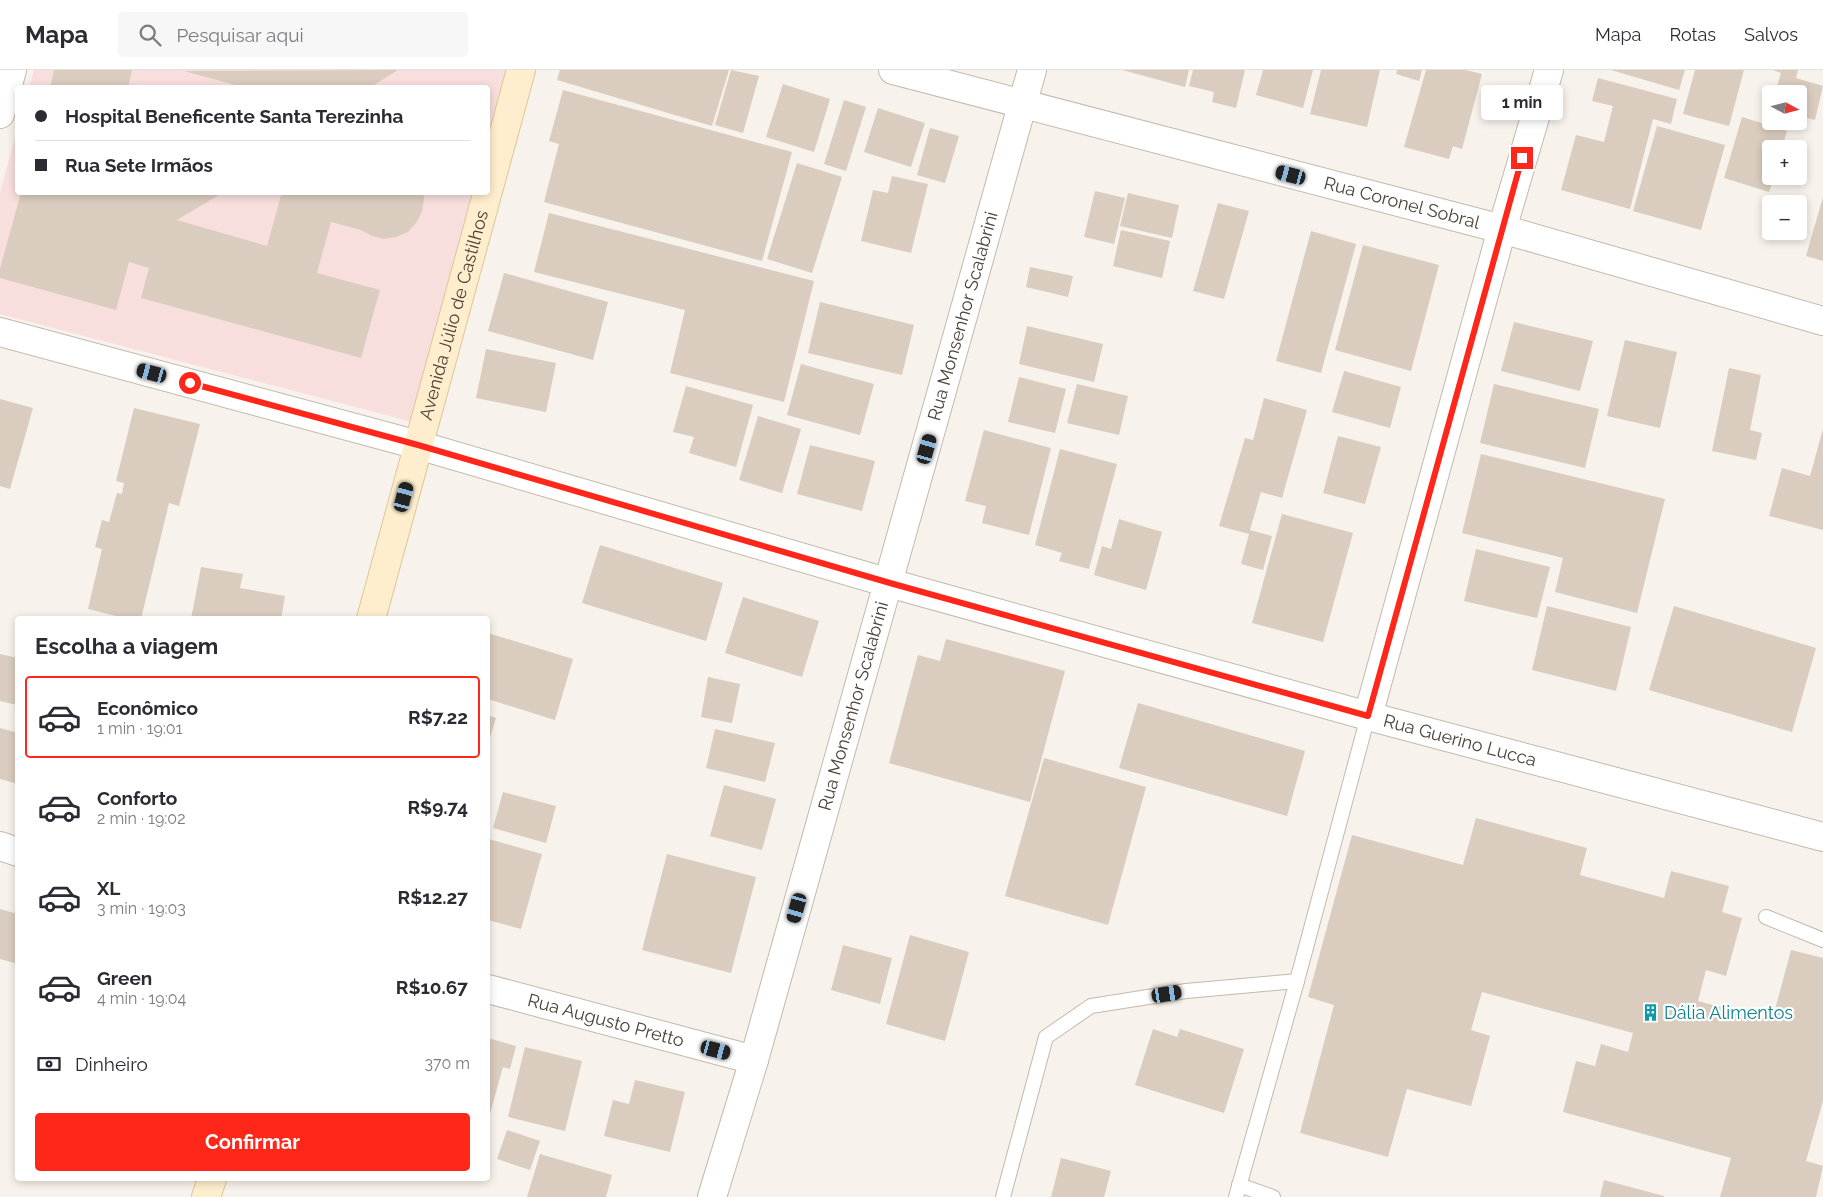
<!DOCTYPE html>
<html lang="pt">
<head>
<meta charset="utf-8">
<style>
	:root { --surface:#fff; --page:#f7f7f7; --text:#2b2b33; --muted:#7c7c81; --line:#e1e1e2; --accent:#ff261a }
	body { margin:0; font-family:Raleway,sans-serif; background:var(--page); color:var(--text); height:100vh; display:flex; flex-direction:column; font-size:19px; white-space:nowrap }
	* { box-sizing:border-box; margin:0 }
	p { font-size:16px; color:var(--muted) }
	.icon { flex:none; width:28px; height:28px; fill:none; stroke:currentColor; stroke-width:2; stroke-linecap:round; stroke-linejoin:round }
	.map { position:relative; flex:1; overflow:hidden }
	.sheet { position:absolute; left:15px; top:546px; width:475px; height:565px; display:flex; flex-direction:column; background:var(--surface); border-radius:5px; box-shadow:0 2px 8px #0003 }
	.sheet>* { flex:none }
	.guide { position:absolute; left:15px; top:15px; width:475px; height:110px; border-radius:5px; box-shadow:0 2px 8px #0003; display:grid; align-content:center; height:110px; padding:0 20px; background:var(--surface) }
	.needle { width:32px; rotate:97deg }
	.fabs { position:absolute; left:1762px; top:15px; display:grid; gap:10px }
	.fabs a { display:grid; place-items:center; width:45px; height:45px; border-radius:5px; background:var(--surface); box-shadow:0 2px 8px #0003; font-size:25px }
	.end { position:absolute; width:22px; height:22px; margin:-11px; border:6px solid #ff261a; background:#fff; box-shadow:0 0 0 2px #fff }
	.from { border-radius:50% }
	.bubble { position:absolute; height:35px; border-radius:5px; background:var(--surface); box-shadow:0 2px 8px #0003; font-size:16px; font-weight:700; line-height:35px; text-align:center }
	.car { position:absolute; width:15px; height:30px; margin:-15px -8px; border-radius:6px; box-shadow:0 0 4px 1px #0007; background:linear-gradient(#222 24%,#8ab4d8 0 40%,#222 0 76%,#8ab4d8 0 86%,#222 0) }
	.guide b { display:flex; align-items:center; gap:18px; height:48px; font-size:19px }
	.guide b+b { border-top:1px solid var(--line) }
	.guide i { width:12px; height:12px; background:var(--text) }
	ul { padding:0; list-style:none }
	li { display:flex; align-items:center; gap:15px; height:82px; margin:0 10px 8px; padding:0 10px; border:2px solid transparent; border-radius:5px }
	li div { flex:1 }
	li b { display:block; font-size:19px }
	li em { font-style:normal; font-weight:700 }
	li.on { border-color:var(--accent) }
	li>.icon { width:45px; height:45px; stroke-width:1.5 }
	h2 { padding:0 20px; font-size:22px; line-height:60px }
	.pay { display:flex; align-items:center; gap:12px; height:55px; padding:0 20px; font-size:19px }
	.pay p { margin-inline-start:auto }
	.action { display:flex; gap:10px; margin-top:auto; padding:10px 20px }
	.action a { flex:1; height:58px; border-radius:5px; background:var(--accent); color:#fff; font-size:20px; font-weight:700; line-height:58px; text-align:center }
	header { display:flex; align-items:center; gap:30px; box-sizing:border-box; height:70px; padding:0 25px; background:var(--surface); border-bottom:1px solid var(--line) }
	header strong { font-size:24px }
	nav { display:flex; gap:28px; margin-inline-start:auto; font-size:18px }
	.search { width:350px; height:45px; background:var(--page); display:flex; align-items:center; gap:12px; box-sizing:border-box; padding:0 18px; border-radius:5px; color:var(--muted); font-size:19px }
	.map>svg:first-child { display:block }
	.medical { fill:#f8dfde }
	.building { fill:#dacdbf }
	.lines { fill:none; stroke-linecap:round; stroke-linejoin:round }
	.lane-casing { stroke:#c4b9ac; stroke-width:16 }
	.street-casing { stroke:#c4b9ac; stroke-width:30 }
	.secondary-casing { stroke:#dec598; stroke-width:30 }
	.lane { stroke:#fff; stroke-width:14 }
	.street { stroke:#fff; stroke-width:28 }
	.secondary { stroke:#ffeecd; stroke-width:28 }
	.route { stroke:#ff261a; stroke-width:6 }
	.labels { text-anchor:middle; stroke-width:4.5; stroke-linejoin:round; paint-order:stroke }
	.street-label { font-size:18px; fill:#4c4237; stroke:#fff }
	.culture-label { font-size:18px; fill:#0d838f; stroke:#fff; text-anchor:start }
</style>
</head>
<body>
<header>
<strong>Mapa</strong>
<div class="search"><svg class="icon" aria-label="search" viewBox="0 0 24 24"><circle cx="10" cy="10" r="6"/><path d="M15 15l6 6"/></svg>Pesquisar aqui</div>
<nav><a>Mapa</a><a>Rotas</a><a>Salvos</a></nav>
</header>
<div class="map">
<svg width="1823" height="1127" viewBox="0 0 1823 1127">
	<rect width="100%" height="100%" fill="#f7f2eb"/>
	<g class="medical">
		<path d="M34 0H509L488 79V18H29Z"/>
		<path d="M17 59 18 122 476 123 413 352 0 244V123Z"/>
	</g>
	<g class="building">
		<path d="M54 0H132L128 18H50Z"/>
		<path d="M398 0 369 18H246L184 1Z"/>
		<path d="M560 0H729L712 56 557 10Z"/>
		<path d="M731 0 759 6 743 63 715 55Z"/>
		<path d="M1122 0H1189L1185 17Z"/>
		<path d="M1193 0H1245L1236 38 1212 32 1214 22 1189 16Z"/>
		<path d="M1263 0H1313L1303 38 1256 25Z"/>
		<path d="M1321 0H1380L1367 57 1310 44Z"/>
		<path d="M1397 0H1422L1419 11 1396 4Z"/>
		<path d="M1426 0H1466L1482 4 1462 79 1453 76 1449 89 1404 77Z"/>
		<path d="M1611 0H1685L1679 20Z"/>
		<path d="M1695 0H1744L1729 56 1683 44Z"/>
		<path d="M1773 0H1798L1796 8 1823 16 1815 50 1799 46V24H1775L1781 3Z"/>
		<path d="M1598 8 1677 29 1671 54 1653 49 1630 139 1561 120 1576 65 1604 72 1613 36 1592 31Z"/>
		<path d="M783 14 830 29 814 82 766 67Z"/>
		<path d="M563 20 792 82 762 191 544 132 559 74 549 71Z"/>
		<path d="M844 30 866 37 846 101 824 94Z"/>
		<path d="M878 38 925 53 911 97 864 82Z"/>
		<path d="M1742 47 1787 61 1782 79H1771V106H1774L1769 122 1724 108Z"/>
		<path d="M1657 56 1725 75 1701 160 1633 141Z"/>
		<path d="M930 58 959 66 945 113 917 105Z"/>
		<path d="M797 93 842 107 812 203 767 189Z"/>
		<path d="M892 106 928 114 911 183 861 171 873 120 888 123Z"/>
		<path d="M1095 121 1125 128 1114 174 1084 167Z"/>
		<path d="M21 122H224L177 150 267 176 282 122H423L424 129 422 142 416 153 408 162 396 167 384 169 372 166 361 160 331 152 317 203 380 220 361 288 141 228 149 198 129 192 116 240 0 208V199Z"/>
		<path d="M1128 123 1179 135 1172 168 1120 156Z"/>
		<path d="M1823 127V191L1806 186Z"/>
		<path d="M1218 133 1249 141 1224 229 1193 221Z"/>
		<path d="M549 143 814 211 784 332 670 303 685 240 534 202Z"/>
		<path d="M1121 160 1170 171 1162 208 1113 196Z"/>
		<path d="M1311 161 1356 174 1321 303 1276 291Z"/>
		<path d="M1363 175 1439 195 1411 301 1335 280Z"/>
		<path d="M1030 197 1073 206 1068 227 1026 217Z"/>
		<path d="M504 203 608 232 593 290 488 261Z"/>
		<path d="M820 232 914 255 902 305 808 283Z"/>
		<path d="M1514 252 1593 271 1580 321 1501 301Z"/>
		<path d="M1027 256 1103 274 1094 312 1019 294Z"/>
		<path d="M1625 270 1677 282 1660 358 1607 346Z"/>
		<path d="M486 279 556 293 546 342 476 328Z"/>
		<path d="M801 294 874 314 860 365 787 345Z"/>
		<path d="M1729 298 1761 305 1750 360 1762 363 1756 390 1712 381Z"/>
		<path d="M1344 301 1401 317 1390 358 1332 342Z"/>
		<path d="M1019 307 1066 319 1055 363 1008 352Z"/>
		<path d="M1077 314 1128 326 1119 365 1067 353Z"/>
		<path d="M1494 314 1599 339 1585 398 1480 373Z"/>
		<path d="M686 316 753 335 736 397 689 383 694 367 673 362Z"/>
		<path d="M1264 328 1307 340 1282 428 1261 422 1250 460 1272 466 1263 500 1241 494 1249 464 1219 456 1245 368 1253 370Z"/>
		<path d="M0 329 33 338 10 419 0 416Z"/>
		<path d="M134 338 200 354 179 436 169 433 141 549H128L88 539 102 479 95 477 102 450 109 452 117 423 122 424 124 413 116 411Z"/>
		<path d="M758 346 801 359 782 423 739 410Z"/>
		<path d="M1823 359V460L1769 446 1782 398 1810 406Z"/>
		<path d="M984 360 1051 378 1029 465 982 453 986 436 965 431Z"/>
		<path d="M1338 366 1381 377 1365 434 1323 423Z"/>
		<path d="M810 375 875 391 862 441 797 424Z"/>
		<path d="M1060 379 1117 394 1089 499 1059 491 1062 483 1035 475Z"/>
		<path d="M1481 384 1665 429 1637 543 1555 522 1563 488 1462 463Z"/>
		<path d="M1282 444 1353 463 1323 572 1252 553Z"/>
		<path d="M1119 449 1162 462 1146 520 1094 505 1102 476 1111 479Z"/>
		<path d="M600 475 723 513 706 571 582 533Z"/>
		<path d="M1476 479 1550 497 1537 548 1464 531Z"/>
		<path d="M201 497 243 504 240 518 285 526 281 549H191Z"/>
		<path d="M743 527 819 551 802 607 725 583Z"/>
		<path d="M1547 536 1631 557 1616 621 1532 600Z"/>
		<path d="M1674 536 1816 578 1792 662 1649 620Z"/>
		<path d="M488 563 573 589 555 650 488 629Z"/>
		<path d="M946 569 1065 601 1030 732 889 693 918 585 940 591Z"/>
		<path d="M0 584 18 588 17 635 0 631Z"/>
		<path d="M708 607 740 614 732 653 701 647Z"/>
		<path d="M1138 633 1305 681 1287 746 1119 698Z"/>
		<path d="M488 645 496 648 488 674Z"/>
		<path d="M0 658 18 663V714L0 709Z"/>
		<path d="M715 659 775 673 765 712 706 698Z"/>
		<path d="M1044 688 1146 717 1108 855 1005 826Z"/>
		<path d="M724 715 776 729 762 780 710 766Z"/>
		<path d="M503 722 556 736 546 773 493 758Z"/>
		<path d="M1476 748 1587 778 1580 805 1664 828 1671 801 1729 816 1722 842 1742 848 1726 906 1706 900 1698 931 1772 951 1791 880 1823 888V1031L1806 1091 1823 1096 1816 1127H1720L1731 1088 1563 1042 1576 991 1595 996 1601 974 1628 982 1633 963 1482 922 1471 960 1490 966 1471 1036 1407 1019 1388 1087 1300 1063 1334 935 1308 927 1352 765 1463 795Z"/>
		<path d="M489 769 542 784 521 859 488 850Z"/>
		<path d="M667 784 756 807 731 903 642 880Z"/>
		<path d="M0 839 18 844V894L0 889Z"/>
		<path d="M910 865 969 882 945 971 886 954Z"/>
		<path d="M843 875 892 888 880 934 831 920Z"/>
		<path d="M1153 959 1177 967 1180 959 1244 979 1224 1043 1135 1015Z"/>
		<path d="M488 968 516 976 510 999 503 997 488 1051Z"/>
		<path d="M525 977 582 991 565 1061 508 1047Z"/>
		<path d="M635 1010 685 1022 670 1082 604 1066 613 1030 629 1034Z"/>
		<path d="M507 1060 540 1071 530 1100 497 1089Z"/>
		<path d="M540 1084 612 1105 606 1127H527Z"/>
		<path d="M1061 1088 1111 1101 1104 1127H1051Z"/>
		<path d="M1604 1110 1664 1126V1127H1600Z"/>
	</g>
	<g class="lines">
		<defs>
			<g id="lane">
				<path d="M1766 847 1823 870"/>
				<path d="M1239 1115 1273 1127"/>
				<path d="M1003 1127 1046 967 1091 936 1186 921 1297 911"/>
				<path d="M1236 1127 1297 911 1368 646"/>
			</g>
			<g id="street">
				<path id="s1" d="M893 0 1502 159 1823 251"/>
				<path d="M0 44 12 0"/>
				<path id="s2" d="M0 262 418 375 889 513 1368 646 1823 767"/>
				<path d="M1368 646 1502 159 1549 0"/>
				<path d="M0 776 18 782"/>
				<path id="s3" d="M488 919 754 990"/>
				<path id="s4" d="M712 1127 754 990 1032 0"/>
			</g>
			<g id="secondary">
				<path id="s5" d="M371 549 521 0"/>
				<path d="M206 1127 212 1109"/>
			</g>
		</defs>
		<use href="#lane" class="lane-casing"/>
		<use href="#street" class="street-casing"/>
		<use href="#secondary" class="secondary-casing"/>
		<use href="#lane" class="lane"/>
		<use href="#street" class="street"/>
		<use href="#secondary" class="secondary"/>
	</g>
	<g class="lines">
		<path class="route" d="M190 313 418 375 890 513 1368 646 1522 88"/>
	</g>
	<defs>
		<symbol id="building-bare" viewBox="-9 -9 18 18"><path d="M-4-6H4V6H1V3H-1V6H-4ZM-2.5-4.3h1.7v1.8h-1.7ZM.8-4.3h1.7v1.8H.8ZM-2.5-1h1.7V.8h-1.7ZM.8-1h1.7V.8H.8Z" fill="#0f9aa8" stroke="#fff" stroke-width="2.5" paint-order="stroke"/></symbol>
	</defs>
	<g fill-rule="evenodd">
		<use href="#building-bare" x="1638" y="930" width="25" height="25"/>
	</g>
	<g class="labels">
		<g class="street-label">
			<text dy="6" stroke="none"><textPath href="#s1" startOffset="526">Rua Coronel Sobral</textPath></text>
			<text dy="6" stroke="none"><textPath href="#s5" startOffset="315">Avenida Júlio de Castilhos</textPath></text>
			<text dy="6" stroke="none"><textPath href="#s4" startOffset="916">Rua Monsenhor Scalabrini</textPath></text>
			<text dy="6" stroke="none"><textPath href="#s4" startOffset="511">Rua Monsenhor Scalabrini</textPath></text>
			<text dy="6" stroke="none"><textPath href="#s2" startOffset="1516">Rua Guerino Lucca</textPath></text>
			<text dy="6" stroke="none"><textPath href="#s3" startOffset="122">Rua Augusto Pretto</textPath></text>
		</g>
		<g class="culture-label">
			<text x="1664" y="949">Dália Alimentos</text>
		</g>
	</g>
</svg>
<div class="fabs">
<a><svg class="needle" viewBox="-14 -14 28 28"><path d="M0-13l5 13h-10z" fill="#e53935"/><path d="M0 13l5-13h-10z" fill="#7c7c81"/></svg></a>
<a>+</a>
<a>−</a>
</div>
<i class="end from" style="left:190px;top:313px"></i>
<i class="end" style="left:1522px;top:88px"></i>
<div class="bubble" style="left:1481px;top:15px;width:82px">1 min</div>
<i class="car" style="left:1291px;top:105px;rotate:285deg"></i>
<i class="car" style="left:152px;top:303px;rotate:285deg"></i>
<i class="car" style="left:927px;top:379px;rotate:16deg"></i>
<i class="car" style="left:404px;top:427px;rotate:15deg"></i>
<i class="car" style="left:797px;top:838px;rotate:196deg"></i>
<i class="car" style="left:1167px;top:924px;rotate:81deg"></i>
<i class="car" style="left:716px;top:980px;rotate:105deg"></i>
<div class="guide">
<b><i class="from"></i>Hospital Beneficente Santa Terezinha</b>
<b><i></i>Rua Sete Irmãos</b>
</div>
<section class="sheet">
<h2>Escolha a viagem</h2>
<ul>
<li class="on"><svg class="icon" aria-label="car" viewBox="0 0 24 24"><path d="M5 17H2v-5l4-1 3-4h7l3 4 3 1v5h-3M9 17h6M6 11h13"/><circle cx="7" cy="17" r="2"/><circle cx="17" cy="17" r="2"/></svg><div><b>Econômico</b><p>1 min · 19:01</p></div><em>R$7.22</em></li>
<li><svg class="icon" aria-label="car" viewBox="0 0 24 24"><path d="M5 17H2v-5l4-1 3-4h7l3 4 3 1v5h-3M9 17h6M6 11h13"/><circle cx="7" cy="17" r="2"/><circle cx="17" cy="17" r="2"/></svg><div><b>Conforto</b><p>2 min · 19:02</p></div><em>R$9.74</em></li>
<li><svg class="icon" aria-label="car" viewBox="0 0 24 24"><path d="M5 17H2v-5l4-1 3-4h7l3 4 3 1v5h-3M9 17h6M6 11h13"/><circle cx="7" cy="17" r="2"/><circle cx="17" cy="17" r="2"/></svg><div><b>XL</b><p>3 min · 19:03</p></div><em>R$12.27</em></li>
<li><svg class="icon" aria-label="car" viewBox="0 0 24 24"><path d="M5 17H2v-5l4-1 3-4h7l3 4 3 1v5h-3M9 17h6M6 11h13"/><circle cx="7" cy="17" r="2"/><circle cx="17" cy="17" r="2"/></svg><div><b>Green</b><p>4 min · 19:04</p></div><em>R$10.67</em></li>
</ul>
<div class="pay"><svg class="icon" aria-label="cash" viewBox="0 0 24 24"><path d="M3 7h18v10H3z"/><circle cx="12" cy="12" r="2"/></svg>Dinheiro<p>370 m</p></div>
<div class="action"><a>Confirmar</a></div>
</section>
</div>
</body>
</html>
